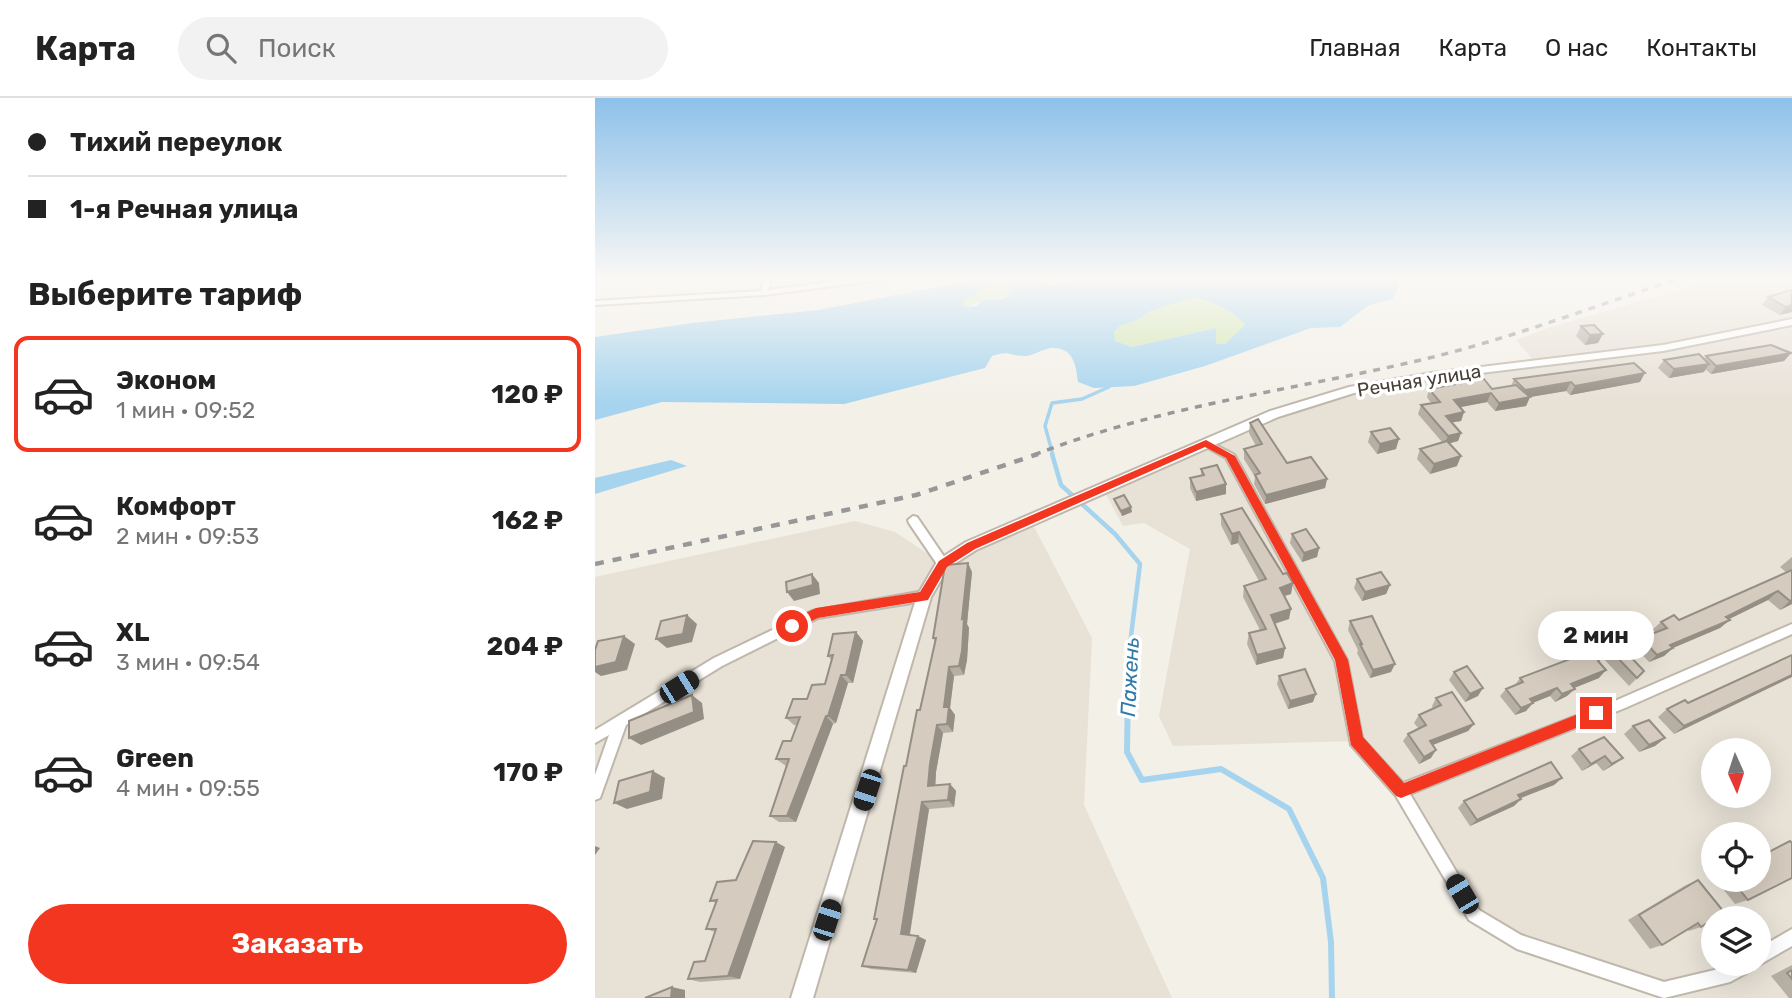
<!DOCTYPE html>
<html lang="ru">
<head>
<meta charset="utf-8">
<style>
	:root { --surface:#fff; --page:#f2f2f2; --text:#222; --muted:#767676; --line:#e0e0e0; --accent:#f3361f }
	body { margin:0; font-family:Rubik,sans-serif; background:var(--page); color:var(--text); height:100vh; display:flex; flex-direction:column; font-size:26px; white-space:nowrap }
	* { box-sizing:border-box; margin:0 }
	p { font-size:23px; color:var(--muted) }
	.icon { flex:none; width:38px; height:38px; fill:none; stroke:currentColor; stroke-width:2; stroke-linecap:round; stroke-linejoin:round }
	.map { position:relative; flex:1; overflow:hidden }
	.side { display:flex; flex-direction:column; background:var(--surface); width:595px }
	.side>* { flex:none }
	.banner { display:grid; align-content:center; height:154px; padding:0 28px; background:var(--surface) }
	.needle { width:46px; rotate:177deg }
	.buttons { position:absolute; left:1106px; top:640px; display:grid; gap:14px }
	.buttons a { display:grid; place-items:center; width:70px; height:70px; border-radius:50%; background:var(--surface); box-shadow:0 7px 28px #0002; font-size:35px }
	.end { position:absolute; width:32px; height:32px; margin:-16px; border:9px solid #f3361f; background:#fff; box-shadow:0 0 0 4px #fff }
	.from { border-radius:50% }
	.bubble { position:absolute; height:49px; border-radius:24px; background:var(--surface); box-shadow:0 7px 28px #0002; font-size:23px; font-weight:700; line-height:49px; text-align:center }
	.car { position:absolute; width:21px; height:42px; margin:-21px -10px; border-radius:9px; box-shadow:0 0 5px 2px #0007; background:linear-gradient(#222 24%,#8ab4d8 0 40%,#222 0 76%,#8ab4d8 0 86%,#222 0) }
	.banner b { display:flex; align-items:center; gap:24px; height:66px; font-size:26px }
	.banner b+b { border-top:2px solid var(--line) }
	.banner i { width:18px; height:18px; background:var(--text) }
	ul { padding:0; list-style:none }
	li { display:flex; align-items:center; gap:21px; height:116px; margin:0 14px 10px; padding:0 14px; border:4px solid transparent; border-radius:14px }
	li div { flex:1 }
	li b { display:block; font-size:26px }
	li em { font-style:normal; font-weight:700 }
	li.on { border-color:var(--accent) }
	li>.icon { width:63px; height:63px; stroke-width:1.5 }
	h2 { padding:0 28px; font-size:32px; line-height:84px }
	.cta { display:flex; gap:14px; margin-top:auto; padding:14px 28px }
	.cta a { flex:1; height:80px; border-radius:42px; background:var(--accent); color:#fff; font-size:28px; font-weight:700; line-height:80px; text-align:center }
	header { display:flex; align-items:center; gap:42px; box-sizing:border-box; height:98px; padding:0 35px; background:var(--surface); border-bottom:2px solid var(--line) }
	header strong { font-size:33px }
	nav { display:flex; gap:38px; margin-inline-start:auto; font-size:24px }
	.search { width:490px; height:63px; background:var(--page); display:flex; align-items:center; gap:18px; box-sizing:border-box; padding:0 24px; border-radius:38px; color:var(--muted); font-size:26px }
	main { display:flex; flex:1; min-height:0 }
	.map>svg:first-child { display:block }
	.residential { fill:#e7e1d6; fill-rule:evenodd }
	.green { fill:#d1e6b2 }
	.water { fill:#a6d4ee; fill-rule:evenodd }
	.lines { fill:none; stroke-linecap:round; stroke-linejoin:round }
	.stream-far2 { stroke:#a6d4ee; stroke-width:3.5 }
	.stream-far1 { stroke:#a6d4ee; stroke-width:4.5 }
	.stream { stroke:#a6d4ee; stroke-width:6 }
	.minor-casing { stroke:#bfb7ab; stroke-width:4 }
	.tertiary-casing { stroke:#bfb7ab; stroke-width:4 }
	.minor { fill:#fff; fill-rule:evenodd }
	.tertiary { fill:#fff; fill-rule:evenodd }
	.rail-far1 { stroke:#979797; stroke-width:3.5; stroke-dasharray:7 7; stroke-linecap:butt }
	.rail { stroke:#979797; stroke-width:4.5; stroke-dasharray:9 9; stroke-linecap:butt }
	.wall { fill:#b7afa3 }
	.shaded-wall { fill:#958e85 }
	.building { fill:#d5cbbe; stroke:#958e85; stroke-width:2 }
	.route { fill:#f3361f }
	.labels { text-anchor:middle; stroke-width:7; stroke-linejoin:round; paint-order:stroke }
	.street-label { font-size:19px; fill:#474037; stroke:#fff }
	.water-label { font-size:21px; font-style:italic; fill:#317aa8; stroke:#fff }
</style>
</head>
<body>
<header>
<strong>Карта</strong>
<div class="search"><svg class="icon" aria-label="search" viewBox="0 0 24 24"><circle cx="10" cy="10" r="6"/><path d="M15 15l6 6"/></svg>Поиск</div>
<nav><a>Главная</a><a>Карта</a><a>О нас</a><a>Контакты</a></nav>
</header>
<main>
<section class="side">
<div class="banner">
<b><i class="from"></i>Тихий переулок</b>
<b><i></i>1-я Речная улица</b>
</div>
<h2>Выберите тариф</h2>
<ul>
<li class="on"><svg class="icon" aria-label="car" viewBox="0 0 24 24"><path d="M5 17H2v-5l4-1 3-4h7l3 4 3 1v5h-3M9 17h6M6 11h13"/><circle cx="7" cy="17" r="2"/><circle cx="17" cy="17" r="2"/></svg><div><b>Эконом</b><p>1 мин · 09:52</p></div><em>120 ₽</em></li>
<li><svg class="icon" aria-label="car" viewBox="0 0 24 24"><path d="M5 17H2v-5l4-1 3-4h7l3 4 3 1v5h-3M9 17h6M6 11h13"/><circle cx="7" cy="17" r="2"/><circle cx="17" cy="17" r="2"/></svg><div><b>Комфорт</b><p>2 мин · 09:53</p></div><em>162 ₽</em></li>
<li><svg class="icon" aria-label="car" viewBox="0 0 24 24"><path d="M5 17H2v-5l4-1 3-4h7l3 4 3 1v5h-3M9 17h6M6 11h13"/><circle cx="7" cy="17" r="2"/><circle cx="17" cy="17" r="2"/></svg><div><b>XL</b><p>3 мин · 09:54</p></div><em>204 ₽</em></li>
<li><svg class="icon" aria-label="car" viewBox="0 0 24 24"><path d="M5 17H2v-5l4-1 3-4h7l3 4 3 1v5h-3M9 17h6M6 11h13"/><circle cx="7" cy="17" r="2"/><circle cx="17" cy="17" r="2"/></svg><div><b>Green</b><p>4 мин · 09:55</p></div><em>170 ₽</em></li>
</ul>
<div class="cta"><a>Заказать</a></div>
</section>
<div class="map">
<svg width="1197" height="900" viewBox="0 0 1197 900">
	<rect width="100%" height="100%" fill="#f3f0e8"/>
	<g class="residential">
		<path d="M1130 179H1197V900H1077L1069 892 922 843 879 817 806 693 761 643 578 648 564 618 595 451 549 425 528 428 508 391 679 316 758 292 940 264 921 242 956 229ZM1118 653H1164V698H1118ZM1118 737H1164V782H1118ZM1118 821H1164V866H1118Z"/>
		<path d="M260 423 300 434 348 466 436 423 497 540 489 707 577 900H0V479Z"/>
	</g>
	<g class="green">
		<path d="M411 182 417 193C407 202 402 199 390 202 382 204 377 208 368 210L369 201 381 193Z"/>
		<path d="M600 199C619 205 637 212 650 227L630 246H621V230L537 249 520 243 519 236 525 228 541 222 556 213Z"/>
	</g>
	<g class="water">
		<path d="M395 179H427L456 187 475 185 480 179H794L804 186 798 201 774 207 745 229 716 230 610 268 539 288 499 290 483 284C481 266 478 249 456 250 447 251 438 258 429 258 413 258 417 252 397 258L390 270 249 306 67 304 0 322V239L97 225 223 212ZM411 182 417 193 408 201 388 202 381 208 368 209 369 201 382 198 381 193ZM600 199C618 205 638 212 650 227L630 246H621V230L537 249 520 243 519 235 525 228 542 222 556 213Z"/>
		<path d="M76 362 92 368 0 396V380Z"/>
	</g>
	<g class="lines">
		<path class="stream-far2" d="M458 357 450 328 457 305 487 301 514 289 513 286"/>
		<path class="stream-far1" d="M457 356 466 387 520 436 545 466 533 562V592"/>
		<path class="stream" d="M533 590 532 654 547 682 626 671 694 711 728 780 736 844 737 900"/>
		<defs>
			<g id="minor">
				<path d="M169 179H176L173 192 274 179H294L291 181 169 197 0 207V203L166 193Z"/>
				<path d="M611 342 638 356 640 358 752 562 767 640 808 685 1022 602 1197 526V536L1030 610 815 696 884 812 926 837 1069 884 1132 869 1136 866H1159L1157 872 1135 884 1069 900 922 851 874 822 801 698 756 647 740 563 631 360 608 347 606 345Z"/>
				<path d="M318 418 322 419 352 463 353 466 352 469H344L314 425 313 422Z"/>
				<path d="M329 493 333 495 335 498 333 501 329 503 223 520 127 568 31 627 5 700 0 702V677L14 637 0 645V632L119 560 217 513Z"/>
				<path d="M1197 831V848L1164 867 1163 866 1164 850Z"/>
			</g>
			<path id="tertiary" d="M1197 221V227L1068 253 837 281 759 295 683 319 381 452 353 470 336 499 218 900H196L322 498 343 462 371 444 675 313 754 289 837 275 1068 247Z"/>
		</defs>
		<use href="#minor" class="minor-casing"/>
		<use href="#tertiary" class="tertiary-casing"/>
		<use href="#minor" class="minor"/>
		<use href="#tertiary" class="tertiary"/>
		<path class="rail-far1" d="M439 357C564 308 699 292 830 261 917 240 1003 207 1088 179"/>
		<path class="rail" d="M0 466 321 397 443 356"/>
	</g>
	<g class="wall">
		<path d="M1196 192 1197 214 1185 217 1167 207 1173 199Z"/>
		<path d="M986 228 1003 245 990 247 981 238Z"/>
		<path d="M1196 255 1189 263 1116 276 1110 271 1109 274 1074 280 1063 270 1069 262 1109 261 1111 258Z"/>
		<path d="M919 281 1045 284 975 297 971 293 935 299 931 308 900 313 892 304 865 309 869 314 866 323 857 324 866 335 863 343 854 345 862 368 835 376 822 361 825 351 847 344 823 316 826 307 836 305 832 299 834 291H897L916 288Z"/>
		<path d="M655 325 692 365 732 381 730 390 670 406 659 386 660 379 649 361V351L661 348 654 335Z"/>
		<path d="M776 334 801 351 782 356 773 344Z"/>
		<path d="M606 371 631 386V396L601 403 595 390V380L606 378Z"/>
		<path d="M519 401 537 414 527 418 520 405Z"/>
		<path d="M647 410 696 496 689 498 694 521 680 526 690 550 688 560 661 567 652 546 654 535 665 532 648 499 649 488 664 483 643 445 636 447 626 427V416Z"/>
		<path d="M697 436 724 450 722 459 707 464 695 445Z"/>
		<path d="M1197 459V506L1185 512 1173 502 1134 521 1125 530 1078 550 1069 558 1054 564 1039 548 1046 540 1060 534 1057 532 1066 524 1084 522 1192 475 1185 469Z"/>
		<path d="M377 474 372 526 374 530 372 562 369 577 359 578 355 610 360 617 358 634 348 635 341 674 340 687 355 686 361 693 359 709 334 711 315 837 331 842 321 875 276 871 267 868 282 822 279 821 311 668 340 544 338 540Z"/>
		<path d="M762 481 795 487 791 496 767 503 759 490Z"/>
		<path d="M755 523 796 574 775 580 762 555 763 552 753 532Z"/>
		<path d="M261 534 268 543 258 585H253L241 625 238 626 201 724H184L175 718 191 668 181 661 196 643 201 627H199L191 620 212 601 230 586 237 563 233 558Z"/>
		<path d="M1030 540 1035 558 1049 573 1034 588 1008 560 1004 563V580L979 590 972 598 960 604 955 598 937 605 931 613 920 617 905 598 911 591 920 587 925 580Z"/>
		<path d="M1197 557 1079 636 1063 619 1072 611 1093 605Z"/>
		<path d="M859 574 883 598 870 604 854 582Z"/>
		<path d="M684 578 718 604 693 611 682 586Z"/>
		<path d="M841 600 879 626 873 633 838 647 836 660 824 666 808 643 813 636 824 631 819 625 824 617 838 610 837 608Z"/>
		<path d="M1038 628 1070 640 1060 648 1044 654 1029 636Z"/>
		<path d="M984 651 1028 660 1018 667 1008 673 1001 665 987 673 976 658Z"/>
		<path d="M967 680 959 687 925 700 926 701 919 708 875 728 863 710 869 703Z"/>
		<path d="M1195 743 1153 802 1140 806 1121 782H1164V758Z"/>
		<path d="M190 749 145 881 105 884 93 881 110 863 120 834 111 831 121 805 115 803 141 782Z"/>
		<path d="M1103 782 1106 829 1094 833 1093 832 1067 847 1055 851 1033 822 1091 787Z"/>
		<path d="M1197 867V900H1194L1176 878Z"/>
	</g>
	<g class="shaded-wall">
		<path d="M1197 207V214L1185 217 1191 209Z"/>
		<path d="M1008 236 1003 245 990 247 995 237Z"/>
		<path d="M1196 255 1189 263 1116 276 1121 268Z"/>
		<path d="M1114 266 1109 274 1074 280 1079 271Z"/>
		<path d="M1050 275 1045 284 975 297 980 288Z"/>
		<path d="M976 284 971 293 935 299 931 308 900 313 904 305 926 301 930 292Z"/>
		<path d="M896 295 892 304 856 311 859 302Z"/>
		<path d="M869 314 866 323 848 326 851 318Z"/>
		<path d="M866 335 863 343 849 347 853 338Z"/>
		<path d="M804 341 801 351 782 356 785 346Z"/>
		<path d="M866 358 862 368 835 376 839 366Z"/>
		<path d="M732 381 730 390 670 406 671 397Z"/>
		<path d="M631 386V396L601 403V394Z"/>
		<path d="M536 409 537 414 527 418 526 413Z"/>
		<path d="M644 434 643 445 636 447 637 436Z"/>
		<path d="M724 450 722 459 707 464 709 455Z"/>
		<path d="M373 465 377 474 372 526 374 530 372 562 369 577 364 568 367 521Z"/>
		<path d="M217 476 224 485 225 496 199 503 192 494Z"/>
		<path d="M698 485 696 496 683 500 685 490Z"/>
		<path d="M795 487 791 496 767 503 770 494Z"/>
		<path d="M1183 493 1173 502 1122 527 1131 519Z"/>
		<path d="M1197 502V506L1185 512 1195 503Z"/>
		<path d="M696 511 694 521 674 527 676 517Z"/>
		<path d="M92 517 102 526 97 544 72 550 61 541Z"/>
		<path d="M1135 522 1125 530 1066 555 1075 547Z"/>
		<path d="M261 534 268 543 258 585 251 577Z"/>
		<path d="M29 538 40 546 32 572 6 578 0 574V569Z"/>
		<path d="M690 550 688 560 661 567 662 557Z"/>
		<path d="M1078 550 1069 558 1054 564 1062 557Z"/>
		<path d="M800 566 796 574 775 580 778 572Z"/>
		<path d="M354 569 359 578 355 610 360 617 358 634 352 626 349 609Z"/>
		<path d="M1011 572 1004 580 969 594 976 586Z"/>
		<path d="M246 577 253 585 241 625 233 618Z"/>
		<path d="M1197 577V579L1079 636 1089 628Z"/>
		<path d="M888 590 883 598 870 604 875 596Z"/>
		<path d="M962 590 955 598 928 609 935 601Z"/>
		<path d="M980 591 972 598 960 604 967 596Z"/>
		<path d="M721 596 718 604 693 611 695 603Z"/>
		<path d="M97 597 107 605 109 621 46 647 34 640Z"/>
		<path d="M938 605 931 613 920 617 926 610Z"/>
		<path d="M231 618 238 626 201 724 192 718Z"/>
		<path d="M879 626 873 633 830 650 835 643Z"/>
		<path d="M342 627 348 635 341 674 340 695 333 688 335 666Z"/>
		<path d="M1070 640 1060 648 1044 654 1054 647Z"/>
		<path d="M841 652 836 660 824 666 829 659Z"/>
		<path d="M1010 658 1001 665 987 673 996 666Z"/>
		<path d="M1028 660 1018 667 1008 673 1017 666Z"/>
		<path d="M58 673 70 680 67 701 32 711 19 705Z"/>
		<path d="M967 680 959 687 916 704 923 697Z"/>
		<path d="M355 686 361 693 359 709 353 702Z"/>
		<path d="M926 701 919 708 875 728 882 722Z"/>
		<path d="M327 704 334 711 314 840 306 836Z"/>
		<path d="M181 744 190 749 145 881 133 878Z"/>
		<path d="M0 748 5 750 0 757Z"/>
		<path d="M323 838 331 842 321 875 313 872Z"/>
		<path d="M77 889 90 892V900H76Z"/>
	</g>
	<g class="building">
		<path d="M1196 192 1197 207 1191 209 1173 199Z"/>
		<path d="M999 227 1008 236 995 237 986 228Z"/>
		<path d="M1176 247 1196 255 1121 268 1111 258Z"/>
		<path d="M1104 256 1114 266 1079 271 1069 262Z"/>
		<path d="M1039 265 1050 275 980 288 976 284 930 292 919 281Z"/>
		<path d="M889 281 897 291 921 287 935 299 904 305 896 295 859 302 869 314 851 318 866 335 853 338 826 307 845 304 834 291Z"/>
		<path d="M663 321 692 365 716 359 732 381 671 397 660 377 665 375 649 351 667 346 655 325Z"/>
		<path d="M795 330 804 341 785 346 776 334Z"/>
		<path d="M852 343 866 358 839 366 825 351Z"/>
		<path d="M622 367 631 386 601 394 595 380 609 377 606 371Z"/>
		<path d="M529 397 536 409 526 413 519 401Z"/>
		<path d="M647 410 688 476 692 475 698 485 685 490 696 511 676 517 690 550 662 557 654 535 671 531 649 488 671 481 644 434 637 436 626 416Z"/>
		<path d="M711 431 724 450 709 455 697 436Z"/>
		<path d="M373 465 367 521 369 520 367 553 364 568 354 569 349 609H354L352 626 342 627 335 666 333 688 355 686 353 702 327 704 306 836 323 838 313 872 267 868 282 821H279L309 668H311L322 612H325L341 540H338L350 467Z"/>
		<path d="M1197 472V502L1195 503 1183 493 1131 519 1135 522 1075 547 1078 550 1062 557 1046 540 1072 530 1066 524 1079 517 1084 522Z"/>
		<path d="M786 474 795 487 770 494 762 481Z"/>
		<path d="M217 476 218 487 192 494 191 484Z"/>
		<path d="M92 517 88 536 61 541 66 523Z"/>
		<path d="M777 518 800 566 778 572 765 546H767L755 523Z"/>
		<path d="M261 534 251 577H246L233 618H231L192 718H175L194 661H181L188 643H196L205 619 191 620 198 601H212L217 587 230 586 238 557 233 558 238 536Z"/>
		<path d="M29 538 21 564 0 569V552L3 543Z"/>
		<path d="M1030 540 1041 552 1033 556 1049 573 1042 580 1015 552 1003 563 1011 572 976 586 980 591 967 596 962 590 935 601 938 605 926 610 911 591 928 584 925 580Z"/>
		<path d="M1197 557V577L1089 628 1072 611 1090 602 1093 605Z"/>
		<path d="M872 568 888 590 875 596 859 574Z"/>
		<path d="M710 571 721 596 695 603 684 578Z"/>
		<path d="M857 594 879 626 835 643 841 652 829 659 813 636 831 627 824 617 846 607 841 600Z"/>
		<path d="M97 597 99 614 34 640V623Z"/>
		<path d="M1054 622 1070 640 1054 647 1038 628Z"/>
		<path d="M1009 639 1028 660 1017 666 1010 658 996 666 984 651Z"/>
		<path d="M956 664 967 680 923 697 926 701 882 722 869 703Z"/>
		<path d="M58 673 55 694 19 705 24 683Z"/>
		<path d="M158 743 181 744 133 878 93 881 99 864 110 863 121 831H111L122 802 115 803 122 784 141 782Z"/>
		<path d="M1195 743 1197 745V780L1153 802 1137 782H1164V759Z"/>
		<path d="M1103 782 1129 814 1106 829 1103 825 1067 847 1044 817Z"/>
		<path d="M1197 872V881L1192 875Z"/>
		<path d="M77 889 76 900H50Z"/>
	</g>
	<linearGradient id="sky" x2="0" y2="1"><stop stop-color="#8dc1ea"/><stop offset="0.59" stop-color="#faf8f5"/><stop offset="1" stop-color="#faf8f5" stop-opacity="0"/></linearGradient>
	<rect width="1197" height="305" fill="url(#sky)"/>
	<path class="route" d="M611 342 640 358 753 562 768 639 809 685 1001 609 1006 611V620L806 700 801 698 756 647 740 562 631 360 610 349 380 451 352 469 333 502 223 520 197 533 190 528 192 524 221 510 325 494 344 463 372 445Z"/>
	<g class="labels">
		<g class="street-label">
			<text transform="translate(824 282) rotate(-9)" y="7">Речная улица</text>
		</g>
		<g class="water-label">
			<text transform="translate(535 579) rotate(-87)" y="7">Пажень</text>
		</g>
	</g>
</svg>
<div class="buttons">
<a><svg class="needle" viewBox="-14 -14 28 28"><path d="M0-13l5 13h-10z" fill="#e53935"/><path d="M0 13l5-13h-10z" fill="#767676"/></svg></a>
<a><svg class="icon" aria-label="locate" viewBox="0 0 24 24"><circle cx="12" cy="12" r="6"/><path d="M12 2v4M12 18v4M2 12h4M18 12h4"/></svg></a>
<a><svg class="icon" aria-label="layers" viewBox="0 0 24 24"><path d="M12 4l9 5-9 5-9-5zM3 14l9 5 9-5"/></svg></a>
</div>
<i class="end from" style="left:197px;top:528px"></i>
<i class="end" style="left:1001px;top:615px"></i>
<div class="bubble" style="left:943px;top:513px;width:116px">2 мин</div>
<i class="car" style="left:84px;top:589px;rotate:58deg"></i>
<i class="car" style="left:272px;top:692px;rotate:198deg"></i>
<i class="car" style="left:867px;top:796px;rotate:329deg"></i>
<i class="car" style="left:232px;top:822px;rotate:18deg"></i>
</div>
</main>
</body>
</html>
